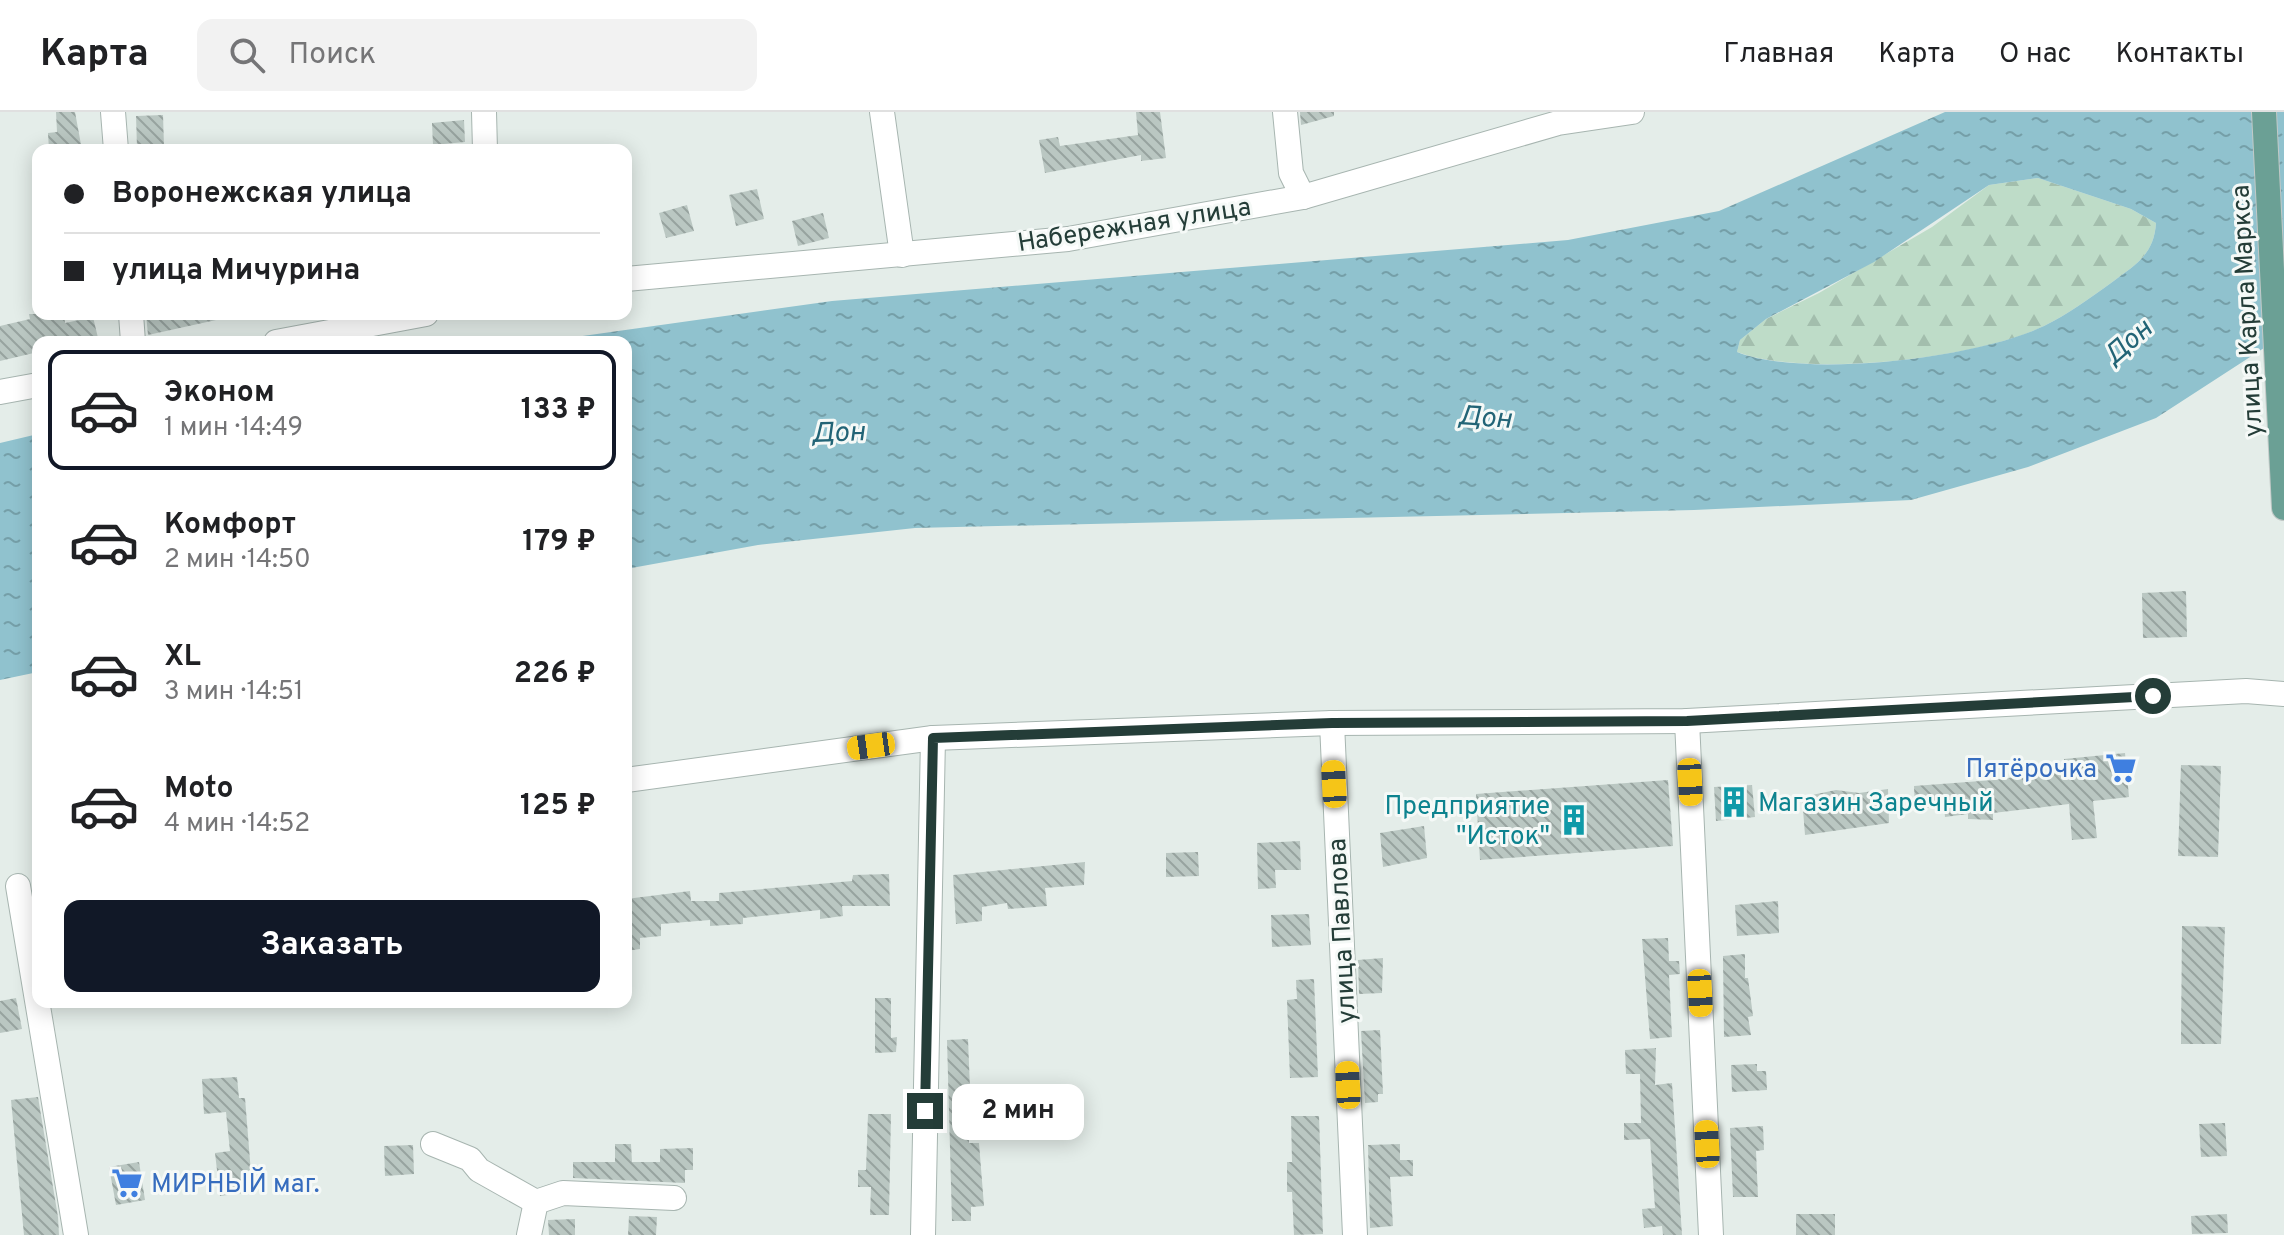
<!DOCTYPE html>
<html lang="ru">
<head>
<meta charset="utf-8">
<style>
	:root { --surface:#fff; --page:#f2f2f2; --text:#202124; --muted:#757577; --line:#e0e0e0; --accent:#111827 }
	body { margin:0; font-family:Overpass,sans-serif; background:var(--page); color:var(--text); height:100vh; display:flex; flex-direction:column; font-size:30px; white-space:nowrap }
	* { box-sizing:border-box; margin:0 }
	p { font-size:26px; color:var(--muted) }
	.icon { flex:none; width:44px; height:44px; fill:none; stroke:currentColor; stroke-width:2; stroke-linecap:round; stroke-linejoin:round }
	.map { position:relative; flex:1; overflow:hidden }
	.panel { position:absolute; left:32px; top:224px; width:600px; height:672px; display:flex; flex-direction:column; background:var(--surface); border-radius:16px; box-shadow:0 4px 20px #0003 }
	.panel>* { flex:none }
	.guide { position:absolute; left:32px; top:32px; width:600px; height:176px; border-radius:16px; box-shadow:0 4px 20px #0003; display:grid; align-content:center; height:176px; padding:0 32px; background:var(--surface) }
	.end { position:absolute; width:36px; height:36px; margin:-18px; border:10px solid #243d38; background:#fff; box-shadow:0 0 0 4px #fff }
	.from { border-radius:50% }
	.bubble { position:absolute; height:56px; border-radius:16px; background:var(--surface); box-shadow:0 4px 20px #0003; font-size:26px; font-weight:700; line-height:56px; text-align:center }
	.car { position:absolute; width:24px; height:48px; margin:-24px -12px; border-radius:10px; box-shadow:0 0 6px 2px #0007; background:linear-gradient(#f5c518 24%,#345 0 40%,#f5c518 0 76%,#345 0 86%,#f5c518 0) }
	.guide b { display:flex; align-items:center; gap:28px; height:76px; font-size:30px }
	.guide b+b { border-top:2px solid var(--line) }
	.guide i { width:20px; height:20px; background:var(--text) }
	ul { padding:14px 0 0; list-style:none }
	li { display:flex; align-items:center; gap:24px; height:120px; margin:0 16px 12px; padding:0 16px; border:4px solid transparent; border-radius:16px }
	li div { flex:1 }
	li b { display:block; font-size:30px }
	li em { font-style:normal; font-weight:700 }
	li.current { border-color:var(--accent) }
	li>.icon { width:72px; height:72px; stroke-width:1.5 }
	.button { display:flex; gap:16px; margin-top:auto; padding:16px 32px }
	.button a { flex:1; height:92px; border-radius:16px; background:var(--accent); color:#fff; font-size:32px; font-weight:700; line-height:92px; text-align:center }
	header { display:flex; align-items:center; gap:48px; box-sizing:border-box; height:112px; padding:0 40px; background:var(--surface); border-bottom:2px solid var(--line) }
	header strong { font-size:38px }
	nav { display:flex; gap:44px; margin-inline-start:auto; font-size:28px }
	.search { width:560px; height:72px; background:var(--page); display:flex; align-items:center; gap:20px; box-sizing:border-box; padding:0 28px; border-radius:16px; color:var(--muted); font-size:30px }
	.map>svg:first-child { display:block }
	.forest { fill:url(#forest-firs) }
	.water { fill:url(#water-ripples); fill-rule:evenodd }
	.building { fill:url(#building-back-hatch) }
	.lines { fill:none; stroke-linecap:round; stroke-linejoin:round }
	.minor-casing { stroke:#a7b5b0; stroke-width:26 }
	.major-casing { stroke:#c2c9c7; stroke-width:26 }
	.minor { stroke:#fff; stroke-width:24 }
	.major { stroke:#6ba095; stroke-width:24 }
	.route { stroke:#243d38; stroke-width:10 }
	.labels { text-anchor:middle; stroke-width:6; stroke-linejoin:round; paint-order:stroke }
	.street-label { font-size:26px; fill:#243d38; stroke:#f5f9f7 }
	.shop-label { font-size:26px; fill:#366cbe; stroke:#f5f9f7; text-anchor:end }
	.culture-label { font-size:26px; fill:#0d838f; stroke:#f5f9f7; text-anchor:start }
	.water-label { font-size:28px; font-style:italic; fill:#226476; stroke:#f5f9f7 }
</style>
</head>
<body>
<header>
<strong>Карта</strong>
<div class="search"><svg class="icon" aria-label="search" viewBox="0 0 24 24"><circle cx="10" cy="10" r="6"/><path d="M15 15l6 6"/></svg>Поиск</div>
<nav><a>Главная</a><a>Карта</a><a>О нас</a><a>Контакты</a></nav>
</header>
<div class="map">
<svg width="2284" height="1123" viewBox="0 0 2284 1123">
	<defs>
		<pattern id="forest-firs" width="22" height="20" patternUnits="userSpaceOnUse" patternTransform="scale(2)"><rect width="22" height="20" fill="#bedcc8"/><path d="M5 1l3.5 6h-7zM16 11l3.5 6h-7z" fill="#a3bead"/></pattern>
		<pattern id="water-ripples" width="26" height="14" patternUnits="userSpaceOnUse" patternTransform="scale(2)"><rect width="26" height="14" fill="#90c2ce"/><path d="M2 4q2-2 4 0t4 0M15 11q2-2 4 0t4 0" fill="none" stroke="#759fa8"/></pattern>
		<pattern id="building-back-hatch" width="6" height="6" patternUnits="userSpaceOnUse" patternTransform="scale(2)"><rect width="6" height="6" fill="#bac7c2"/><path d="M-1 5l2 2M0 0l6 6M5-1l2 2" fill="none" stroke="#97a39f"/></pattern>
	</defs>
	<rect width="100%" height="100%" fill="#e4ede9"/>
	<path class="forest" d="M2038 66 2131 97 2156 111C2154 143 2135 153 2111 171 2090 186 2067 203 2044 214 1976 247 1807 266 1737 240L1740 228 1766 207 1819 181 1932 115 1989 73Z"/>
	<g class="water">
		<path d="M1945 0H2284V223L2156 306 2028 355 1911 388 1694 398 915 416 758 433 626 457V230H540L832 189 1568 128 1719 99ZM2038 66 2131 97 2156 111C2154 143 2135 153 2111 171 2090 186 2067 203 2044 214 1977 246 1805 267 1737 240L1740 228 1766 207 1874 150 1989 73Z"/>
		<path d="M38 322V560L0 568V331Z"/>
	</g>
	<g class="building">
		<path d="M56 0H75L82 38H49L48 21 57 20Z"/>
		<path d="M1136 0H1160L1166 46 1141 49V43L1045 61 1039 28 1058 25 1060 34 1138 23Z"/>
		<path d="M1300 0H1334V4L1301 13Z"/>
		<path d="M163 3 164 34 137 35 136 4Z"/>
		<path d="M464 8 465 30 433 33 432 11Z"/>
		<path d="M757 77 764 107 736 114 729 83Z"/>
		<path d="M687 93 694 119 666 126 659 101Z"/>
		<path d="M823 101 829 126 798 134 792 109Z"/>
		<path d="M29 202H64L65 211 93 205 99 230H38V240L0 249V214L30 207Z"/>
		<path d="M146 202H216V208L148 223Z"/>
		<path d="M2186 479 2187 525 2143 526 2142 481Z"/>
		<path d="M2125 641 2129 685 2093 689 2097 726 2072 728 2069 692 1993 701V708L1968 707V702L1945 705 1944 694 1915 697 1914 674 1994 668 2065 658 2064 647Z"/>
		<path d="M2181 653 2221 654 2218 745 2178 744Z"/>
		<path d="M1668 668 1673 734 1480 748 1476 682Z"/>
		<path d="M1752 673 1755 705 1716 709 1714 675Z"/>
		<path d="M1888 677 1889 711 1805 723 1802 685 1836 678 1859 681Z"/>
		<path d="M1424 714 1427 746 1383 755 1380 721Z"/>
		<path d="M1300 729 1301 758H1275L1276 776 1258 777 1257 731Z"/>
		<path d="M1198 740 1199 764 1166 765V741Z"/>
		<path d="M1085 750 1084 773 1045 776 1047 794 1008 797 1007 791 982 795V809L956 812 953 763Z"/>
		<path d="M889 762 890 794H842L843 804 820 807V798L743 806V812L710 814V808L661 812V824L640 826V837L626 839V787L690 779 691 789H719V781L852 769 853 763Z"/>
		<path d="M1778 789 1779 821 1737 824 1735 793Z"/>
		<path d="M1309 802 1311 833 1272 835 1271 803Z"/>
		<path d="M2182 814 2225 815 2221 932H2181Z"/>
		<path d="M1668 826 1669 849H1679L1680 862 1669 863 1672 925 1650 927 1642 827Z"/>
		<path d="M1745 842V866H1748L1753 904 1748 905 1751 923 1724 925 1723 844Z"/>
		<path d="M1383 846 1382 881 1359 882 1358 848Z"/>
		<path d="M1314 867 1318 965 1290 966 1287 888 1297 887 1296 868Z"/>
		<path d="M16 886 22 917 0 921V889Z"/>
		<path d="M875 886H891V926L897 925 896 940 875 941Z"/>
		<path d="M1380 918 1383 982H1378V990L1365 991 1361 919Z"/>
		<path d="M968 927 970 977H975V996L968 997 969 1031H979L984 1094 971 1095V1109H952L947 928Z"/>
		<path d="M1656 936 1655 973 1672 971 1682 1123H1663L1662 1114 1644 1116 1642 1097 1655 1096 1650 1027 1624 1028V1011H1641L1640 962H1626L1625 938Z"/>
		<path d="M1757 952V959H1766L1767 978 1732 980 1731 953Z"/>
		<path d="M237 965 239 986H245L251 1061 241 1062 243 1081 220 1084 215 1041 230 1039 226 1000 204 1002 202 967Z"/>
		<path d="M38 985 58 1105 59 1123H24L11 988Z"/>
		<path d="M868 1002H891L889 1103H870L871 1075H858V1058H866Z"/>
		<path d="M1291 1004H1319L1323 1122 1294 1123 1292 1080H1287V1050H1292Z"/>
		<path d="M2225 1011 2227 1044 2201 1045 2199 1012Z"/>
		<path d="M1763 1014 1764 1038 1756 1039 1758 1085H1733L1730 1016Z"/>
		<path d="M615 1032H631L632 1050H660V1037L693 1036V1058H685V1071L573 1066V1050H615Z"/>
		<path d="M1400 1032V1048H1413V1064L1390 1065 1393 1114 1370 1116 1368 1033Z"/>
		<path d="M413 1033 414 1062 385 1064 384 1034Z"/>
		<path d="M139 1050 145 1088 116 1093 109 1055Z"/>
		<rect x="1796" y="1102" width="39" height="21"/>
		<path d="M2227 1102 2228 1121 2192 1122 2191 1104Z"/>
		<path d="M629 1104 657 1105 656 1123H628Z"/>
		<path d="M575 1107V1123H549L548 1108Z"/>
	</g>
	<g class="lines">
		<defs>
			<g id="minor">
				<path d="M113 0 116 38"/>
				<path d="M484 0 485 38"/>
				<path d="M882 0 902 143"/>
				<path d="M1285 0 1291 61 1303 85"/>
				<path d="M626 167 1068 127 1303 85 1558 11 1632 0"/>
				<path d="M131 202 133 230"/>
				<path d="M276 230 426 202"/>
				<path d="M0 280 38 273"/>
				<path d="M1687 609 1711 1123"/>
				<path d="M1332 611 1355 1123"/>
				<path d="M626 668 933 626 1332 611 1687 609 2246 579 2284 582"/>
				<path d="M18 774 76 1123"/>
				<path d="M433 1032 470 1047 479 1058 536 1090"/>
				<path d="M529 1123 536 1090 563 1081 674 1086"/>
				<path d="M923 1123 933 626"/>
			</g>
			<path id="major" d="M2264 0 2284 396"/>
		</defs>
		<use href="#minor" class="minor-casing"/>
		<use href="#major" class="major-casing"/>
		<use href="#minor" class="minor"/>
		<use href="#major" class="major"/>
	</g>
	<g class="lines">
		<path class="route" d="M925 999 933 626 1332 611 1687 609 2153 584"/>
	</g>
	<defs>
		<symbol id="supermarket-bare" viewBox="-9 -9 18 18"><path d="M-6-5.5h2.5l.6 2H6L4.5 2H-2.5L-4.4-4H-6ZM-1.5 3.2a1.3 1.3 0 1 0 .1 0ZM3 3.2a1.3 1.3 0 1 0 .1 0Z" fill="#3f7fe0" stroke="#f5f9f7" stroke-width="2.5" paint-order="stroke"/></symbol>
		<symbol id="building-bare" viewBox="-9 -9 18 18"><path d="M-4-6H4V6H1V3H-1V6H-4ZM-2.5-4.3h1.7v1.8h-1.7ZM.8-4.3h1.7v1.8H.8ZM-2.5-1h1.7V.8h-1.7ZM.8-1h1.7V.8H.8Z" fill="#0f9aa8" stroke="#f5f9f7" stroke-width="2.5" paint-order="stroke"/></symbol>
	</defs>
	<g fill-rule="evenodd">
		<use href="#supermarket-bare" x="2099" y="634" width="44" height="44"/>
		<use href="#building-bare" x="1712" y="668" width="44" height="44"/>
		<use href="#building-bare" x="1552" y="686" width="44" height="44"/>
		<use href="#supermarket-bare" x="105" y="1049" width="44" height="44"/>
	</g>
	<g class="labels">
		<g class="street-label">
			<text transform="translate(1134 112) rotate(-9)" y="9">Набережная улица</text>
			<text transform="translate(2246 199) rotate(-93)" y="9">улица Карла Маркса</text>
			<text transform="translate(1341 819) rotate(-93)" y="9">улица Павлова</text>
		</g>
		<g class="shop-label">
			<text x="2097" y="665">Пятёрочка</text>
			<text x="151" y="1080" text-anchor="start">МИРНЫЙ маг.</text>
		</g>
		<g class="culture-label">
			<text x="1758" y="699">Магазин Заречный</text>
			<text x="1550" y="702" text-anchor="end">Предприятие<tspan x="1550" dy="30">"Исток"</tspan></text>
		</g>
		<g class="water-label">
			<text transform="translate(2127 229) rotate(-41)" y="10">Дон</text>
			<text transform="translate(1485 304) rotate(4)" y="10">Дон</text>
			<text transform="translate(838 319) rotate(-2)" y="10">Дон</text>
		</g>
	</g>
</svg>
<i class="end from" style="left:2153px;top:584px"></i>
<i class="end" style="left:925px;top:999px"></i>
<div class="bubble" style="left:952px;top:972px;width:132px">2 мин</div>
<i class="car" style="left:871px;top:634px;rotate:262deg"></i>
<i class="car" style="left:1690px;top:670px;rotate:177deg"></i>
<i class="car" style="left:1334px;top:672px;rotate:357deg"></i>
<i class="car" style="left:1700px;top:881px;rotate:177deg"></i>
<i class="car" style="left:1348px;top:973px;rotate:357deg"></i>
<i class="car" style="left:1707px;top:1032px;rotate:357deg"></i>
<div class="guide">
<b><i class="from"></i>Воронежская улица</b>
<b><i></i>улица Мичурина</b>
</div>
<section class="panel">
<ul>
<li class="current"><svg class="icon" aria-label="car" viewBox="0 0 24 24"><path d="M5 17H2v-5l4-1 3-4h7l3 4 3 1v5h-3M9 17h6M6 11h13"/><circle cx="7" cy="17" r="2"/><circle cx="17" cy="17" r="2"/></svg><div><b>Эконом</b><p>1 мин · 14:49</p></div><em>133 ₽</em></li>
<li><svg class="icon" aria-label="car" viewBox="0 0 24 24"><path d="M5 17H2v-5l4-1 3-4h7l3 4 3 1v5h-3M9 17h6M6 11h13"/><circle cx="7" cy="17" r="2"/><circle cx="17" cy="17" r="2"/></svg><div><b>Комфорт</b><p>2 мин · 14:50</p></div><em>179 ₽</em></li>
<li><svg class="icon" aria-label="car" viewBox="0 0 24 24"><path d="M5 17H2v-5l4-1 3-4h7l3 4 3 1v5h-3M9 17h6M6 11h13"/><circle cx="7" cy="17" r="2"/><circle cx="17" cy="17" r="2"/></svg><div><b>XL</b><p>3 мин · 14:51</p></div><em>226 ₽</em></li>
<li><svg class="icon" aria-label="car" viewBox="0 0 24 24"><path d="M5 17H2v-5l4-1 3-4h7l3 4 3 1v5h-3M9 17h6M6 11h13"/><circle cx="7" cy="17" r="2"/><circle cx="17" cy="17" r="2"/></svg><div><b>Moto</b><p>4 мин · 14:52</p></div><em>125 ₽</em></li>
</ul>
<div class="button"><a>Заказать</a></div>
</section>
</div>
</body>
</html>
